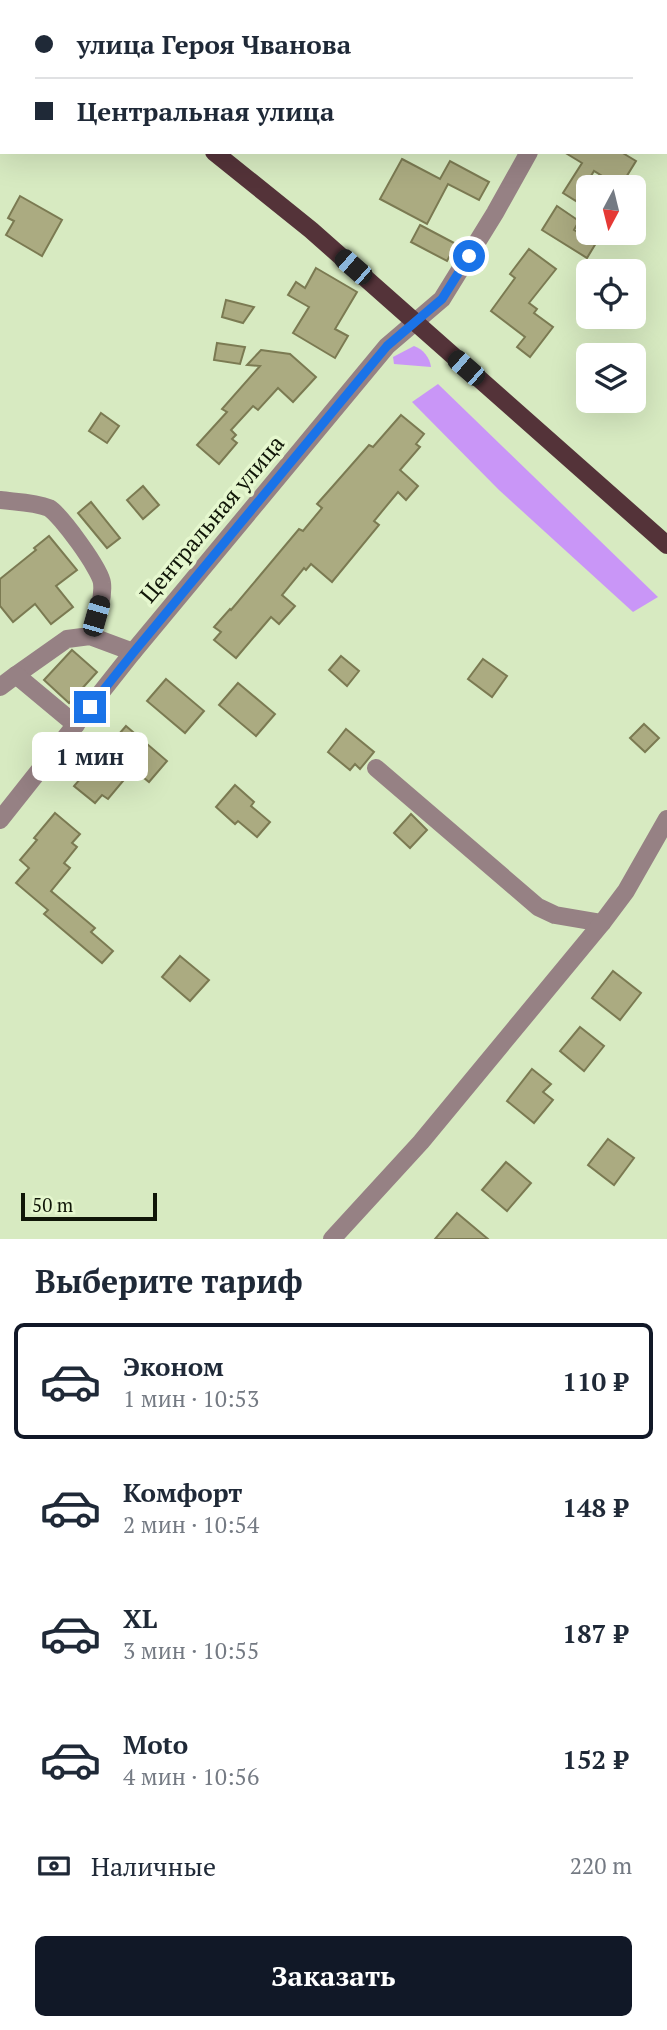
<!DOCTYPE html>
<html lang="ru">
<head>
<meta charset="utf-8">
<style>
	:root { --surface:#fff; --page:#f2f2f3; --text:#1f2937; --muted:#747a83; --line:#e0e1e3; --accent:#111827 }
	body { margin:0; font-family:"PT Serif",serif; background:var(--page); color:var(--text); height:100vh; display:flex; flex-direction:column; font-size:26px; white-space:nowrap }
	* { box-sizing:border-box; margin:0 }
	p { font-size:23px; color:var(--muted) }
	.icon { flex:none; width:38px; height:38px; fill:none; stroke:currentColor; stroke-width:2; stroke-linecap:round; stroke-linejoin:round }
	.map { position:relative; height:1239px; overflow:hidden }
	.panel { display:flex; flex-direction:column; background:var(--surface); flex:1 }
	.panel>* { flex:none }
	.hud { position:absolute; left:0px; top:0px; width:668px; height:154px; box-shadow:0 7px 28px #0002; display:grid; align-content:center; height:154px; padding:0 35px; background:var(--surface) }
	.needle { width:46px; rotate:187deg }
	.tools { position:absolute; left:576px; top:175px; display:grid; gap:14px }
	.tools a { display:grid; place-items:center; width:70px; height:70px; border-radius:10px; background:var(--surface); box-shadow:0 7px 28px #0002; font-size:35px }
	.scale { position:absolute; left:21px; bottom:18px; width:136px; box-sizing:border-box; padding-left:7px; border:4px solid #101608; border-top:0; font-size:19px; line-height:24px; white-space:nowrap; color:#101608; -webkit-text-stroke:5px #e5f7ce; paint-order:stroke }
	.end { position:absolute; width:32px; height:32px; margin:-16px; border:9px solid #1a73e8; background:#fff; box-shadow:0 0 0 4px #fff }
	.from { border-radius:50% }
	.bubble { position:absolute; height:49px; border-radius:10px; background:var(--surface); box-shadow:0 7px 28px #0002; font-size:23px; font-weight:600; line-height:49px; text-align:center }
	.car { position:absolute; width:21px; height:42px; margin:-21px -10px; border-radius:9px; box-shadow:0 0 5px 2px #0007; background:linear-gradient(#222 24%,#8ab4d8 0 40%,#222 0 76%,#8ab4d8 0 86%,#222 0) }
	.hud b { display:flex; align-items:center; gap:24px; height:66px; font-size:26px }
	.hud b+b { border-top:2px solid var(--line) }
	.hud i { width:18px; height:18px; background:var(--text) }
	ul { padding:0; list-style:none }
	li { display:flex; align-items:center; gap:21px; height:116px; margin:0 14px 10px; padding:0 21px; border:4px solid transparent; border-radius:10px }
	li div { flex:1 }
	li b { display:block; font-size:26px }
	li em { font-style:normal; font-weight:600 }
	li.current { border-color:var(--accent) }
	li>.icon { width:63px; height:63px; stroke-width:1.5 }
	h2 { padding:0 35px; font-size:32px; line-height:84px }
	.pay { display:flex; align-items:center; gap:18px; height:77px; padding:0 35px; font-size:26px }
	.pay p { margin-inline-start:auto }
	.action { display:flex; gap:14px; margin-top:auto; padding:14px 35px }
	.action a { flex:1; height:80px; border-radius:10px; background:var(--accent); color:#fff; font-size:28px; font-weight:600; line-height:80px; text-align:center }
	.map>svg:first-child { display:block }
	.green { fill:#c996f7 }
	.building { fill:#abab81; stroke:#7b7a52; stroke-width:2 }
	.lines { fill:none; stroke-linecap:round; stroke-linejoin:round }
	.minor { stroke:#968184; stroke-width:18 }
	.major { stroke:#543339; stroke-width:18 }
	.route { stroke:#1a73e8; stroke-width:9 }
	.labels { text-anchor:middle; stroke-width:7; stroke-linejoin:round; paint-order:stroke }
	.street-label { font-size:23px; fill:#101608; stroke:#e5f7ce }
</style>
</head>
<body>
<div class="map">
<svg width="667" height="1239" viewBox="0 0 667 1239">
	<rect width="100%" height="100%" fill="#d7eac1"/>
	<g class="green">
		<path d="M414 346C423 349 430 358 431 367L394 364 393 357Z"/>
		<path d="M438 384 658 597 633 612 499 490 412 402Z"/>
	</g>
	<g class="building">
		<path d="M564 152H621L636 161 620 187 594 171 576 201 563 193 582 163Z"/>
		<path d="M402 159 440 179 450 161 489 182 479 200 448 184 427 224 380 199Z"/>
		<path d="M20 196 62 220 42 256 6 235 14 221 8 218Z"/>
		<path d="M557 206 579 221 574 230 596 243 587 258 542 230Z"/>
		<path d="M420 225 456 244 447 261 411 242Z"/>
		<path d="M529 249 556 269 529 303 537 309 534 313 553 327 530 357 517 347 525 337 491 311 515 278 510 274Z"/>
		<path d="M316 268 357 292 335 329 348 336 335 358 293 333 309 307 288 295 296 282 305 288Z"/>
		<path d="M226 300 254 307 243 323 222 317Z"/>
		<path d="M217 343 245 347 240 364 214 360Z"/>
		<path d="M261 350 290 354 316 377 293 402 278 388 258 410 253 406 231 430 236 435 232 439 237 443 219 464 197 445 227 412 222 409 260 366 247 365Z"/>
		<path d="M101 413 119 426 107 443 89 431Z"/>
		<path d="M401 415 424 434 416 444 420 447 400 470 418 486 406 500 398 492 374 521 379 525 332 582 311 564 306 570 304 568 282 595 295 606 279 624 271 617 236 658 214 640 221 632 214 627 230 609 231 610 299 529 303 531 322 508 317 504 333 486 369 445 373 447Z"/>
		<path d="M143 486 159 505 143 519 127 500Z"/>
		<path d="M91 502 120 538 107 548 78 513Z"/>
		<path d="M49 536 77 570 56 586 73 607 51 624 35 604 13 622 0 606V579L36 550 34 548Z"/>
		<path d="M72 650 97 672 69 703 44 680Z"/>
		<path d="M341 656 359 671 347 686 329 670Z"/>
		<path d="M483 659 507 676 492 697 468 679Z"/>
		<path d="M166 679 204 711 185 733 147 701Z"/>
		<path d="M238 683 275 714 256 736 219 705Z"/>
		<path d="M644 724 659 738 645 752 630 738Z"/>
		<path d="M126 726 167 761 149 782 133 769 108 799 102 795 95 803 74 786Z"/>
		<path d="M346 729 374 752 360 769 355 764 350 770 328 752Z"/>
		<path d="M235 785 254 802 251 806 270 822 257 837 238 821 235 824 216 807Z"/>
		<path d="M55 813 80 834 72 843 77 847 64 863 70 868 51 891 95 928 91 932 113 951 102 963 44 914 48 910 16 883 29 868 20 860 37 840 34 838Z"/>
		<path d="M411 814 427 830 410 848 394 833Z"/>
		<path d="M180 956 209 980 190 1001 162 977Z"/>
		<path d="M613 971 641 993 620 1020 592 998Z"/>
		<path d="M580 1027 604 1046 584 1071 560 1051Z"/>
		<path d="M532 1069 551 1084 543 1092 553 1100 534 1123 507 1101Z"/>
		<path d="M608 1139 634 1158 614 1185 588 1165Z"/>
		<path d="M506 1162 531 1183 507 1211 482 1190Z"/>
		<path d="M457 1213 488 1239H435Z"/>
	</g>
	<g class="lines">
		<g class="minor">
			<path d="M598 2 599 0"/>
			<path d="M0 500C15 502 34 502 49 508 60 514 101 570 102 583 104 601 95 620 90 636"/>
			<path d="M16 675 67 639 90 636 133 652"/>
			<path d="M0 687 16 675 76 725"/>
			<path d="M376 768 538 907 555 915 602 923"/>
			<path d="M0 820 133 652 387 346 442 299 495 213 529 152"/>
			<path d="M332 1239 421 1142 602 923 626 891 667 819"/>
		</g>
		<g class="major">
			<path d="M20 0 22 2"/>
			<path d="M214 152 311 230 667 545"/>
		</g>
	</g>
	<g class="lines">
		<path class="route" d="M90 707 133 653 387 346 442 299 469 256"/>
	</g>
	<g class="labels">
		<g class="street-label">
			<text transform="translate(212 519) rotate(-50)" y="8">Центральная улица</text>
		</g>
	</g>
</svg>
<div class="tools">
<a><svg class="needle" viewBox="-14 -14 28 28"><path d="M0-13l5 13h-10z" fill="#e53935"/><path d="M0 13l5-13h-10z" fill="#747a83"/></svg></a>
<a><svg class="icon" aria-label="locate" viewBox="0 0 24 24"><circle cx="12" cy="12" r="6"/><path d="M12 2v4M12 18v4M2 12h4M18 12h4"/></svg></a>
<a><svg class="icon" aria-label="layers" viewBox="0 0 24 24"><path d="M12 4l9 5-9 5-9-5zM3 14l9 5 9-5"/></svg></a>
</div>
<div class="scale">50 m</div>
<i class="end from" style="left:469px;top:256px"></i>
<i class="end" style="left:90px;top:707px"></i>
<div class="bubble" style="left:32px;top:732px;width:116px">1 мин</div>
<i class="car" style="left:353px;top:267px;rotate:311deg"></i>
<i class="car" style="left:466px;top:368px;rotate:311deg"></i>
<i class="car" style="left:96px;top:616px;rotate:16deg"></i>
<div class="hud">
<b><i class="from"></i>улица Героя Чванова</b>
<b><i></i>Центральная улица</b>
</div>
</div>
<section class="panel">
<h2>Выберите тариф</h2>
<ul>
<li class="current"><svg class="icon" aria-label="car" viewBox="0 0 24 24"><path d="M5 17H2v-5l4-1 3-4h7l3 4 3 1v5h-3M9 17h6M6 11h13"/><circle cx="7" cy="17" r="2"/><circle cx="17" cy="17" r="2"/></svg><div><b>Эконом</b><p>1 мин · 10:53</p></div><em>110 ₽</em></li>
<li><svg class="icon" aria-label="car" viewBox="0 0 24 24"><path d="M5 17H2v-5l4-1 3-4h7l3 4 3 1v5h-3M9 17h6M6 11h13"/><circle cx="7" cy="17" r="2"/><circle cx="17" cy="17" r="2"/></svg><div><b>Комфорт</b><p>2 мин · 10:54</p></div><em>148 ₽</em></li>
<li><svg class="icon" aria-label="car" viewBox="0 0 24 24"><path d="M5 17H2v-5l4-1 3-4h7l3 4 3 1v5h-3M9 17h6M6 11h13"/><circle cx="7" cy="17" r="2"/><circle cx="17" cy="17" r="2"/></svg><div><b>XL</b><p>3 мин · 10:55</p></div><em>187 ₽</em></li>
<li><svg class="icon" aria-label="car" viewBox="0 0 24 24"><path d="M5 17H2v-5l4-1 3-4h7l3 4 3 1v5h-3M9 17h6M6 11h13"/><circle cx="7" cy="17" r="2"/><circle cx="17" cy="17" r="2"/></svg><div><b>Moto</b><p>4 мин · 10:56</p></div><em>152 ₽</em></li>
</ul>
<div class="pay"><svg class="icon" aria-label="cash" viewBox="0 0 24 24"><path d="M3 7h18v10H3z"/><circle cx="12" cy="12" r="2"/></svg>Наличные<p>220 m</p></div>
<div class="action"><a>Заказать</a></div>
</section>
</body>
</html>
